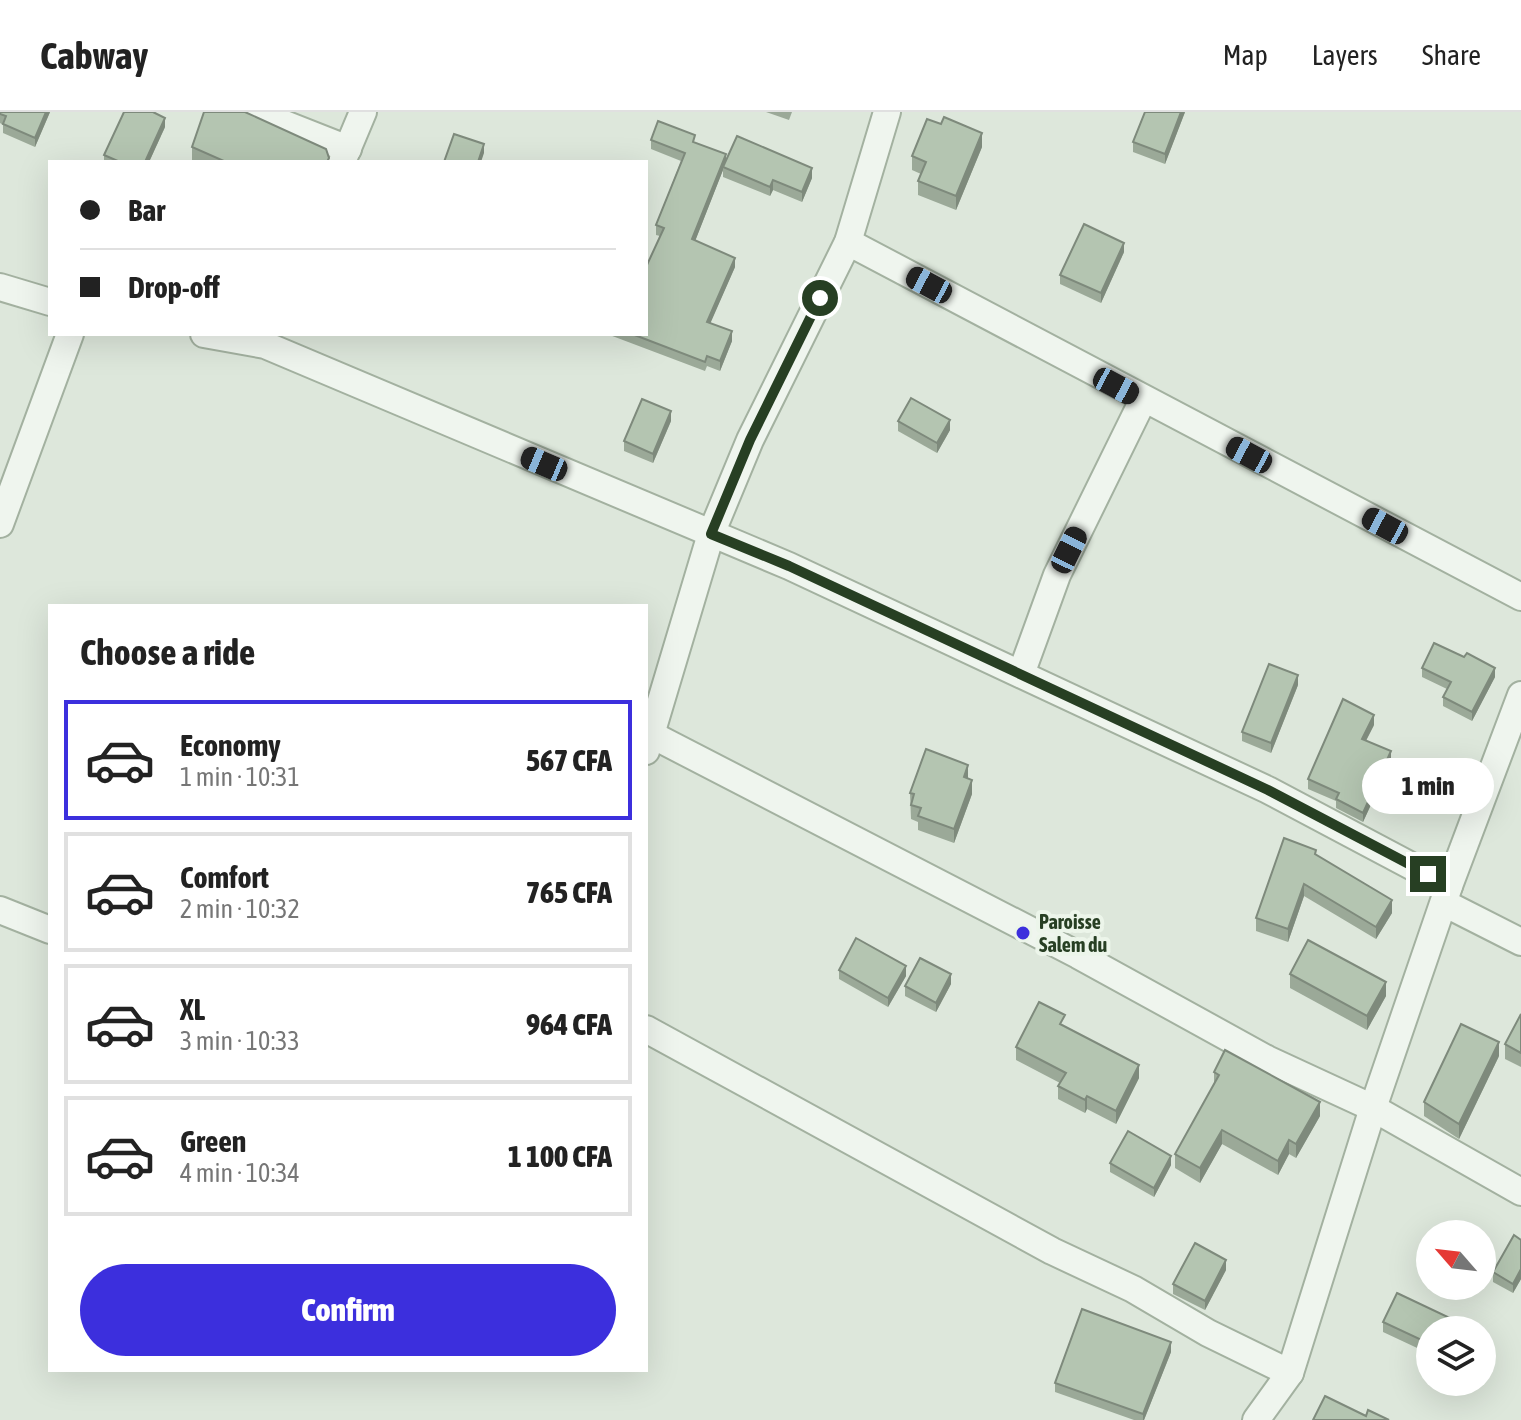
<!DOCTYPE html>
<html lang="en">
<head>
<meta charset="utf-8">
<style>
	:root { --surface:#fff; --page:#f2f2f2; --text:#222; --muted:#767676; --line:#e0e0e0; --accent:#3c2fdd }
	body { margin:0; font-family:"Asap Condensed",sans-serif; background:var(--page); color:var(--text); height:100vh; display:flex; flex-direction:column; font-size:30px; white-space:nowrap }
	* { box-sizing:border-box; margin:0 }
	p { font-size:26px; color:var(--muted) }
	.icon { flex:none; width:44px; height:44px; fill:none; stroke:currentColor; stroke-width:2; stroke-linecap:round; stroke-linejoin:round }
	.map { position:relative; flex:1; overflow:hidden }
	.side { position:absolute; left:48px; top:492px; width:600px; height:768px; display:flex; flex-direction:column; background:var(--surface); border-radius:0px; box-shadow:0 8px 32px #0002 }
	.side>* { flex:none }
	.top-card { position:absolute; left:48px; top:48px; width:600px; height:176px; border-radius:0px; box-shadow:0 8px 32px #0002; display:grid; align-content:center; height:176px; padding:0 32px; background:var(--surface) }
	.needle { width:52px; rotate:298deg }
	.fabs { position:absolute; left:1416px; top:1108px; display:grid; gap:16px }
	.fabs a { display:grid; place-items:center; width:80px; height:80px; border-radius:50%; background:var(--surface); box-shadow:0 8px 32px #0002; font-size:40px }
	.end { position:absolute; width:36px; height:36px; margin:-18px; border:10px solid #273f23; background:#fff; box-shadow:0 0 0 4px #fff }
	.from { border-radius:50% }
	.bubble { position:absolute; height:56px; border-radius:28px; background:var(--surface); box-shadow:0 8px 32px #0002; font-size:26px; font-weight:800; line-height:56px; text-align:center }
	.car { position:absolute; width:24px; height:48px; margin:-24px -12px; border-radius:10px; box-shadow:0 0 6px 2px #0007; background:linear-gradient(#222 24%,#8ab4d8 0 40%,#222 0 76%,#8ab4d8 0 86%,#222 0) }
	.top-card b { display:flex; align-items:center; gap:28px; height:76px; font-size:30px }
	.top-card b+b { border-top:2px solid var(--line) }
	.top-card i { width:20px; height:20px; background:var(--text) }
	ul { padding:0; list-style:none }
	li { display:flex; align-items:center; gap:24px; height:120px; margin:0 16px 12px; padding:0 16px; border:4px solid var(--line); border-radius:0px }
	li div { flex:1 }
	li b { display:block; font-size:30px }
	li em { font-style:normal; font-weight:800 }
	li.selected { border-color:var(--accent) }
	li>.icon { width:72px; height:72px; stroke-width:1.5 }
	h2 { padding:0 32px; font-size:36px; line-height:96px }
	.button { display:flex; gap:16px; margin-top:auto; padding:16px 32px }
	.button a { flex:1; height:92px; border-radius:48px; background:var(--accent); color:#fff; font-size:32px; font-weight:800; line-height:92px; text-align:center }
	header { display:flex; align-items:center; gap:48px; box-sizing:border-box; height:112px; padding:0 40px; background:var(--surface); border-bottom:2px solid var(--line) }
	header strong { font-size:38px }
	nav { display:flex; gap:44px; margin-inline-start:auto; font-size:28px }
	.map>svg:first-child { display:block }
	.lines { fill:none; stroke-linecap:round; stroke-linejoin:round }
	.minor-casing { stroke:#a3b1a0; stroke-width:30 }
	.minor { stroke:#eff5ee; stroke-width:26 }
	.wall { fill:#9ba998 }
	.shaded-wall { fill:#7e8a7c }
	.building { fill:#b4c5b1; stroke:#7e8a7c; stroke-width:2 }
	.route { stroke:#273f23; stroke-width:10 }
	.poi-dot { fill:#3c2fdd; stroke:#ecf5ea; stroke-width:3 }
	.labels { text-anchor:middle; stroke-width:8; stroke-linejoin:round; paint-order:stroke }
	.poi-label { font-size:20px; font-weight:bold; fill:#273f23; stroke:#ecf5ea; text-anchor:start }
</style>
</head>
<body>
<header>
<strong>Cabway</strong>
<nav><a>Map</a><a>Layers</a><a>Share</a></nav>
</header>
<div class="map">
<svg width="1521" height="1308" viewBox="0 0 1521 1308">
	<rect width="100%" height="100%" fill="#dde7db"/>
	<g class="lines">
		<defs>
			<g id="minor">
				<path d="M254 0 348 37"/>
				<path d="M342 50 363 0"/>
				<path d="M848 130 1521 485"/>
				<path d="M0 175 50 190"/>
				<path d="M204 222 265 233 789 454 1268 678 1449 774"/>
				<path d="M0 412 70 222"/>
				<path d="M1021 562 1057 463 1143 288"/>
				<path d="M652 623 1078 843 1267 947 1373 996 1521 1080"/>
				<path d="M646 639 711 422 750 328 848 130 887 0"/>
				<path d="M1446 792 1521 830"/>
				<path d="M0 798 50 818"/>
				<path d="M646 917 1052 1139 1133 1177 1208 1221 1290 1261"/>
				<path d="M1256 1308 1290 1261 1373 996 1449 774 1521 583"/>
			</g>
		</defs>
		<use href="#minor" class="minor-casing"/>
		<use href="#minor" class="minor"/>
	</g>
	<g class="wall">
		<path d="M0 0H50L35 35 3 21V13L0 11Z"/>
		<path d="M766 0H792L789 8Z"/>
		<path d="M1185 0 1165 52 1133 40V30Z"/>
		<path d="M941 12 982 35 956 98 918 83V69L921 62 912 58V44Z"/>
		<path d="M165 15 149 50H104V43Z"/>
		<path d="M651 28 695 31 726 49 812 66 802 90 773 78 770 84 723 65V58L695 129 735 155 710 211 732 229 720 259 707 254 705 259 607 222H646L660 124 656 123V113L681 49 651 37Z"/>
		<path d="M192 35 329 50H197L192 48Z"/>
		<path d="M1124 140 1101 191 1060 172V163Z"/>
		<path d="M671 309 653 351 624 339V329Z"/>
		<path d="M898 309 950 318 937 341 898 319Z"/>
		<path d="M1422 556 1495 565 1472 609 1443 594V585L1447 577 1422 565Z"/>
		<path d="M1298 573 1271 641 1242 629V620Z"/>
		<path d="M1374 613 1366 629 1391 649 1363 710 1336 696V689L1308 677V667Z"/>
		<path d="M968 666 972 682 954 731 918 718V710L911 707 910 681Z"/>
		<path d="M1316 743 1392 801 1376 827 1304 784 1288 830 1256 819V806Z"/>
		<path d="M839 858 906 864 888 895 839 867Z"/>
		<path d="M1290 862 1386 884 1367 918 1290 876Z"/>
		<path d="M951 872 936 900 905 884V874Z"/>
		<path d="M1521 902V955L1505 947V932Z"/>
		<path d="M1065 914 1139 966 1116 1012 1087 997 1085 1001 1058 987V974L1060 971 1016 948V935Z"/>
		<path d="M1499 944 1459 1027 1424 1004V990Z"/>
		<path d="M1214 960 1320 1004 1296 1046 1289 1042 1278 1063 1222 1032 1200 1071 1175 1056V1042L1214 973Z"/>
		<path d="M1110 1051 1171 1053 1154 1085 1110 1060Z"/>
		<path d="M1521 1128V1167L1513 1181 1493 1170V1160Z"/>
		<path d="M1226 1158 1205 1198 1173 1182V1172Z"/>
		<path d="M1383 1210 1452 1217V1218H1430V1242L1383 1220Z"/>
		<path d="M1171 1240 1144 1308H1134L1055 1280V1271Z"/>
	</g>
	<g class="shaded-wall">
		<path d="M46 0H50L35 35V26Z"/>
		<path d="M1181 0H1185L1165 52V42Z"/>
		<path d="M165 6V15L149 50H145Z"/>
		<path d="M982 21V35L956 98V84Z"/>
		<path d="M484 32V41L481 50H478Z"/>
		<path d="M726 42V52L723 55V58L692 137V127Z"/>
		<path d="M812 56V66L802 90V80Z"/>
		<path d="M773 68V78L770 84V75Z"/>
		<path d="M1124 131V140L1101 191V181Z"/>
		<path d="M735 146V155L707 219V210Z"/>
		<path d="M732 219V229L720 259V249Z"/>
		<path d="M671 299V309L653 351V342Z"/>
		<path d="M950 308V318L937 341V331Z"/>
		<path d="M1495 556V565L1472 609V600Z"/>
		<path d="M1298 563V573L1271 641V631Z"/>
		<path d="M1374 603V613L1362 636V627Z"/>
		<path d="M1391 639V649L1363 710V701Z"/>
		<path d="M968 653V667L964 665Z"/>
		<path d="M972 668V682L954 731V717Z"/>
		<path d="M1304 772V784L1288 830V817Z"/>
		<path d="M1392 788V801L1376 827V815Z"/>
		<path d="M906 854V864L888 895V886Z"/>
		<path d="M951 862V872L936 900V891Z"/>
		<path d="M1386 870V884L1367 918V904Z"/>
		<path d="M1499 930V944L1459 1027V1012Z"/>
		<path d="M1139 953V966L1116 1012V999Z"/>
		<path d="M1087 984V997L1085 1001V988Z"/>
		<path d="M1320 990V1004L1296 1046V1032Z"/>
		<path d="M1222 1018V1032L1200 1071V1056Z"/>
		<path d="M1289 1028V1042L1278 1063V1049Z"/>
		<path d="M1171 1044V1053L1154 1085V1076Z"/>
		<path d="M1226 1148V1158L1205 1198V1189Z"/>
		<path d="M1521 1157V1167L1513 1181V1172Z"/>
		<path d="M1452 1207V1218H1448Z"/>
		<path d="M1171 1230V1240L1144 1308H1143V1302Z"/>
	</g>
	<g class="building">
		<path d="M0 0H46L35 26 3 12 6 4 0 2Z"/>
		<path d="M124 0H153L165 6 145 50H120L104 43Z"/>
		<path d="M204 0H245L326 37 329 46 327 50H226L192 35Z"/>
		<path d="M1145 0H1181L1165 42 1133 30Z"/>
		<path d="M944 5 982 21 956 84 918 69 926 50 912 44 927 7 941 12Z"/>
		<path d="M658 9 695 23 693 30 726 42 692 127 735 146 707 210 732 219 720 249 707 244 705 250 632 222H646V155L664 116 656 113 685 41 651 28Z"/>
		<path d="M454 22 484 32 478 50H444Z"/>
		<path d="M737 24 812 56 802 80 773 68 770 75 723 55Z"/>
		<path d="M1084 112 1124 131 1101 181 1060 163Z"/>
		<path d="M911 286 950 308 937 331 898 309Z"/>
		<path d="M642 287 671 299 653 342 624 329Z"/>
		<path d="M1434 531 1464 545 1467 541 1495 556 1472 600 1443 585 1451 570 1422 556Z"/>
		<path d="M1269 552 1298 563 1271 631 1242 620Z"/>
		<path d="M1343 587 1374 603 1362 627 1391 639 1363 701 1336 687 1339 681 1308 667Z"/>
		<path d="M926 637 968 653 964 665 972 668 954 717 918 704 921 696 911 693 914 682 910 681Z"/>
		<path d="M1284 726 1316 738 1315 742 1392 788 1376 815 1304 772 1288 817 1256 806Z"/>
		<path d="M856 826 906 854 888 886 839 858Z"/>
		<path d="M1308 828 1386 870 1367 904 1290 862Z"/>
		<path d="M920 846 951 862 936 891 905 874Z"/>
		<path d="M1039 890 1065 903 1060 912 1139 953 1116 999 1087 984 1085 988 1058 974 1066 961 1016 935Z"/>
		<path d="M1521 902V941L1505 932Z"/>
		<path d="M1461 912 1499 930 1459 1012 1424 990Z"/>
		<path d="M1225 938 1320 990 1296 1032 1289 1028 1278 1049 1222 1018 1200 1056 1175 1042 1219 963 1214 960Z"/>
		<path d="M1128 1019 1171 1044 1154 1076 1110 1051Z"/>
		<path d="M1514 1123 1521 1128V1157L1513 1172 1493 1160Z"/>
		<path d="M1195 1131 1226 1148 1205 1189 1173 1172Z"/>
		<path d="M1397 1181 1452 1207 1448 1218H1430V1232L1383 1210Z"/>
		<path d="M1082 1197 1171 1230 1143 1302 1055 1271Z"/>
		<path d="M1325 1284 1366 1304 1368 1298 1389 1308H1313Z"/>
	</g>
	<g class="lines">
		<path class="route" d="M820 186 750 328 711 422 789 454 1268 678 1428 762"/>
	</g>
	<circle class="poi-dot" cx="1023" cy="821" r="8"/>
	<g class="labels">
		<g class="poi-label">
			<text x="1039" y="817">Paroisse<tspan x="1039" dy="23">Salem du</tspan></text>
		</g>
	</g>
</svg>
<div class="fabs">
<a><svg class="needle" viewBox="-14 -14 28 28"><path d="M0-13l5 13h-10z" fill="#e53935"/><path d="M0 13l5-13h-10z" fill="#767676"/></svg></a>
<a><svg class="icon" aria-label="layers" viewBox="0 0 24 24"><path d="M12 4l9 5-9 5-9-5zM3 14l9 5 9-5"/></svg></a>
</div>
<i class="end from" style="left:820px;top:186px"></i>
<i class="end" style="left:1428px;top:762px"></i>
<div class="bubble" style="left:1362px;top:646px;width:132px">1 min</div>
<i class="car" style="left:929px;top:173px;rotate:298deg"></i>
<i class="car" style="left:1116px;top:274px;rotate:118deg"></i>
<i class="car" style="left:1249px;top:343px;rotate:298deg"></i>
<i class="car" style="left:544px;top:352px;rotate:293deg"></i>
<i class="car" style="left:1385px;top:414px;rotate:298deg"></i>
<i class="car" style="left:1069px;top:438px;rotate:26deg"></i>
<div class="top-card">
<b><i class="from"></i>Bar</b>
<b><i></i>Drop-off</b>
</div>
<section class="side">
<h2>Choose a ride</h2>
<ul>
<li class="selected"><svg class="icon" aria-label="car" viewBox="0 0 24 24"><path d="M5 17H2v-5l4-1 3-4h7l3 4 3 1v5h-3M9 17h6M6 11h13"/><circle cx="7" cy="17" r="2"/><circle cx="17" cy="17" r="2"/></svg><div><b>Economy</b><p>1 min · 10:31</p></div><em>567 CFA</em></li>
<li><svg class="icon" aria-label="car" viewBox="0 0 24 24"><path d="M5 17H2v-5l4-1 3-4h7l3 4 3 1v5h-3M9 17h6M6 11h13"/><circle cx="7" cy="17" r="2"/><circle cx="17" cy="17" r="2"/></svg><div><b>Comfort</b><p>2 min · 10:32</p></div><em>765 CFA</em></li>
<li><svg class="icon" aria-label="car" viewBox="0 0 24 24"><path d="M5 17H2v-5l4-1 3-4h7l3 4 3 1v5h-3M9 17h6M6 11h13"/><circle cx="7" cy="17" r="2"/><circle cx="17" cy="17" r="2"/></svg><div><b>XL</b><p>3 min · 10:33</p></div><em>964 CFA</em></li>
<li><svg class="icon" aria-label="car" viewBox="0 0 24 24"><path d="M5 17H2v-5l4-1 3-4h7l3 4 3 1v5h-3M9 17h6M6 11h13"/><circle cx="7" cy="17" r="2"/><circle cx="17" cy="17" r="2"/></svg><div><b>Green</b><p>4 min · 10:34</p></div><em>1 100 CFA</em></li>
</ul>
<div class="button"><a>Confirm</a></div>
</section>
</div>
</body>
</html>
